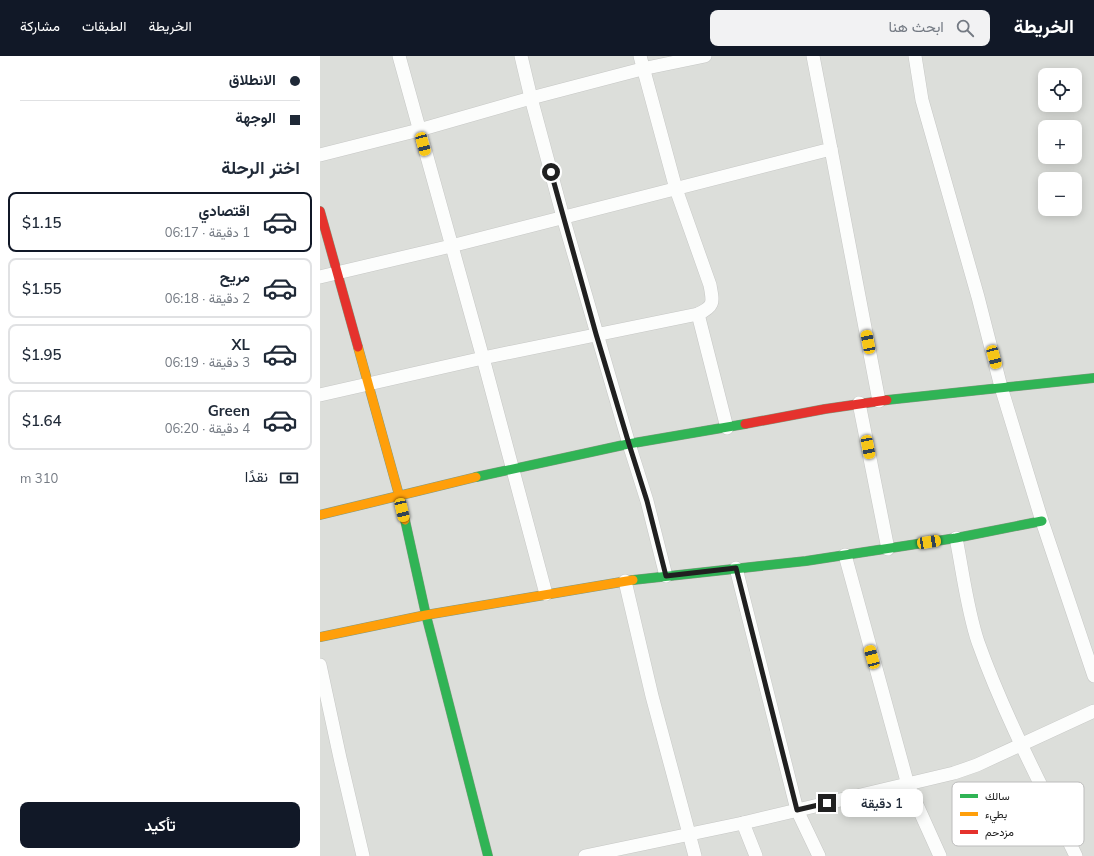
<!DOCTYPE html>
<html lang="ar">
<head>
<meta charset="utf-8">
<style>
	:root { --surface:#fff; --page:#f2f2f3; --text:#1f2937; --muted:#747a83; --line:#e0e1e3; --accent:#111827 }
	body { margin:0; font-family:Mulish,Vazirmatn,sans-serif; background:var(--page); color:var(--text); direction:rtl; height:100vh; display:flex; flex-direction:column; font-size:15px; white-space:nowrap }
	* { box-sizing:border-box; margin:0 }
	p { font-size:13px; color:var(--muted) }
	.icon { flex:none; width:22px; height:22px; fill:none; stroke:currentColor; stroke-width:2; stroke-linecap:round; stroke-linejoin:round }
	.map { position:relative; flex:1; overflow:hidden; direction:ltr }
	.side { display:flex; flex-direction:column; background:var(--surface); width:320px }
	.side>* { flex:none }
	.banner { display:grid; align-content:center; height:88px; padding:0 20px; background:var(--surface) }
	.tools { position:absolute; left:718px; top:12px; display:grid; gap:8px }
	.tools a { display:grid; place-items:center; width:44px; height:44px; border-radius:8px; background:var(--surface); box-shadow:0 2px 10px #0003; font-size:20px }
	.end { position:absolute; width:18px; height:18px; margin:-9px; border:5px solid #202020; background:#fff; box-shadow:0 0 0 2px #fff }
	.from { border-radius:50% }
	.bubble { position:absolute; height:28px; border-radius:8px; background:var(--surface); box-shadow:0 2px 10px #0003; font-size:13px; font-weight:600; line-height:28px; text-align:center; direction:rtl }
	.car { position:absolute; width:12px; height:24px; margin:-12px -6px; border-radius:5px; box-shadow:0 0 3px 1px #0007; background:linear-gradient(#f5c518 24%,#345 0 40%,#f5c518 0 76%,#345 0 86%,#f5c518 0) }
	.banner b { display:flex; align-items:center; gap:14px; height:38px; font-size:15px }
	.banner b+b { border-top:1px solid var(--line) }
	.banner i { width:10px; height:10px; background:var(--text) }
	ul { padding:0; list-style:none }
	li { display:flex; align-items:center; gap:12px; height:60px; margin:0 8px 6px; padding:0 12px; border:2px solid var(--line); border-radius:8px }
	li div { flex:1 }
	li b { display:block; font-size:15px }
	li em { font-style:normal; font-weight:600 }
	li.active { border-color:var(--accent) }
	li>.icon { width:36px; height:36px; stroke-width:1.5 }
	h2 { padding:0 20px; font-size:18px; line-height:48px }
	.pay { display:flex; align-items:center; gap:10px; height:44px; padding:0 20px; font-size:15px }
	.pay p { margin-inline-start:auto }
	.button { display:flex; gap:8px; margin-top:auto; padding:8px 20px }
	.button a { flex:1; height:46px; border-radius:8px; background:var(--accent); color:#fff; font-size:16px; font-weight:600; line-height:46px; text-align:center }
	header { display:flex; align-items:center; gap:24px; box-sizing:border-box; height:56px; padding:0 20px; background:var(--accent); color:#fff }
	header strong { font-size:19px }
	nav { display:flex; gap:22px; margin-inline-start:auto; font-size:14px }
	.search { width:280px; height:36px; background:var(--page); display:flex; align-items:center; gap:10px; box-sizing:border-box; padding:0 14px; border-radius:8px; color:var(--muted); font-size:15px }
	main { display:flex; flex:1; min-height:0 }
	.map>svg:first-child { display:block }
	.residential { fill:#dcdeda; fill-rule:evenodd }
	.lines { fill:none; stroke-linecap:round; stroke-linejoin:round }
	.street-casing { stroke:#c6c7c5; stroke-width:14 }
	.fast-casing { stroke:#829a80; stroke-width:10 }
	.slow-casing { stroke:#829a80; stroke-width:10 }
	.jam-casing { stroke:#829a80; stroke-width:10 }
	.street { stroke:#fcfdfc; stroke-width:13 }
	.fast { stroke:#30b455; stroke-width:9 }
	.slow { stroke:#ff9f0a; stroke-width:9 }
	.jam { stroke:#e5322d; stroke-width:9 }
	.route { stroke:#202020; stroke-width:5 }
	.key { fill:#fff; stroke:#bcbcbc; stroke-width:1 }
	.key-label { font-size:11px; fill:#202020 }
</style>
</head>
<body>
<header>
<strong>الخريطة</strong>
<div class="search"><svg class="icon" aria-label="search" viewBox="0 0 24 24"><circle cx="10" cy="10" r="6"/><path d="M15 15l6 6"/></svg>ابحث هنا</div>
<nav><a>الخريطة</a><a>الطبقات</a><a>مشاركة</a></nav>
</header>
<main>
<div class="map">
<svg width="774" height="800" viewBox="0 0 774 800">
	<rect width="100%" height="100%" fill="#ecefe9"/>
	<path class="residential" d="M0 0H774V800H0ZM725 19H755V49H725ZM725 71H755V101H725ZM725 123H755V153H725Z"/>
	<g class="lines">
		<defs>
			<g id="street">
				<path d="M79 0 163 302 226 538"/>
				<path d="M201 0 211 42 243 161 309 388 327 445 346 520"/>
				<path d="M595 0 602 44 658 241 681 331 722 465 774 620"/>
				<path d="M511 93 559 345"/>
				<path d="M0 99 99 74 211 42 322 13 385 0"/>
				<path d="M0 221 131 190 511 93 493 0"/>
				<path d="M378 258 407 372"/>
				<path d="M0 339 163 302 378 258C395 250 393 246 390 229L356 133 320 0"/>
				<path d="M539 347 568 493"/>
				<path d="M636 482C643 517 647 553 658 586 684 659 722 731 756 800"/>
				<path d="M525 499 588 729 620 800"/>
				<path d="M416 512 477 754 499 800"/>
				<path d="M305 525 332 640 375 800"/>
				<path d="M0 609 20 702 43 800"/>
				<path d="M423 767 436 800"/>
				<path d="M265 800 423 767 634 717 657 709 774 655"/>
			</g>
			<g id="fast">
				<path d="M567 344 774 322"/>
				<path d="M156 421 308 388 425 368"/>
				<path d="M85 464 106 559 168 800"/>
				<path d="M313 524 486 505 636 482 722 465"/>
			</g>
			<g id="slow">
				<path d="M38 291 79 439 85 464"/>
				<path d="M0 459 156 421"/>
				<path d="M0 581 106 559 313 524"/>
			</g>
			<g id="jam">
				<path d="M0 155 38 291"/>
				<path d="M425 368 505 353 567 344"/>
			</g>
		</defs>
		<use href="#street" class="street-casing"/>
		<use href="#fast" class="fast-casing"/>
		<use href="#slow" class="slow-casing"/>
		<use href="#jam" class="jam-casing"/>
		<use href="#street" class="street"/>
		<use href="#fast" class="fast"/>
		<use href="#slow" class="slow"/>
		<use href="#jam" class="jam"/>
	</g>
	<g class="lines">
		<path class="route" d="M231 116 276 278 309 388 327 445 346 520 416 512 477 754 507 747"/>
	</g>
	<rect x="632" y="726" width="132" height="64" rx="6" class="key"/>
	<rect x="640" y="738" width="18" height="4" fill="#30b455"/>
	<rect x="640" y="756" width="18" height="4" fill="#ff9f0a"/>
	<rect x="640" y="774" width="18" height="4" fill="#e5322d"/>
	<g class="key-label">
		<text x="665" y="744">سالك</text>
		<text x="665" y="762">بطيء</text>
		<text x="665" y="780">مزدحم</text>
	</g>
</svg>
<div class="tools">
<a><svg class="icon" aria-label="locate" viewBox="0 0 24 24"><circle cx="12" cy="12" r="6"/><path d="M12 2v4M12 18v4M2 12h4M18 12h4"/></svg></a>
<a>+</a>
<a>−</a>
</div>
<i class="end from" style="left:231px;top:116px"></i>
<i class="end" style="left:507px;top:747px"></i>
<div class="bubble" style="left:521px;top:733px;width:82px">1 دقيقة</div>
<i class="car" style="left:103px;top:88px;rotate:165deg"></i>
<i class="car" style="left:548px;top:286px;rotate:349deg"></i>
<i class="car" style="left:674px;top:301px;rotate:165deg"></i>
<i class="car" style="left:548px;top:391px;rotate:169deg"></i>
<i class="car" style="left:82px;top:454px;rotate:167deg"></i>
<i class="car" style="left:609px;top:486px;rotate:81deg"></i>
<i class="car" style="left:552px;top:601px;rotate:345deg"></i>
</div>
<section class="side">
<div class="banner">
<b><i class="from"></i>الانطلاق</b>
<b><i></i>الوجهة</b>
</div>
<h2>اختر الرحلة</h2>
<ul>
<li class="active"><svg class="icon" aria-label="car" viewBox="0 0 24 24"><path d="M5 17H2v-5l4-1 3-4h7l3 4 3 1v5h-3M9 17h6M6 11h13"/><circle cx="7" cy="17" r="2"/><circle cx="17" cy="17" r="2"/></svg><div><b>اقتصادي</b><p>1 دقيقة · 06:17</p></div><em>$1.15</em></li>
<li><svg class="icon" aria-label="car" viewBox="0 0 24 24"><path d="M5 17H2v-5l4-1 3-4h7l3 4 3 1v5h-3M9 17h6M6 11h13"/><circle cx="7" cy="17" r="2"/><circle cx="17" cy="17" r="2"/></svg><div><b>مريح</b><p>2 دقيقة · 06:18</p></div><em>$1.55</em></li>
<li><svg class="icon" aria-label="car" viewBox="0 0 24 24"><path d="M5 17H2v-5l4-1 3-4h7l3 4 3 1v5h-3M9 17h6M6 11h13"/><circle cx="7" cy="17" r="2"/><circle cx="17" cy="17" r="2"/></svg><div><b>XL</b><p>3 دقيقة · 06:19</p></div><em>$1.95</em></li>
<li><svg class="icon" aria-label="car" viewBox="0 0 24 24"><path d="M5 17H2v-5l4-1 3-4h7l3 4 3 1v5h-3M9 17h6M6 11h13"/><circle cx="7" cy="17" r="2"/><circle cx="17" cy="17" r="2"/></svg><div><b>Green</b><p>4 دقيقة · 06:20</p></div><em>$1.64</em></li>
</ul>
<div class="pay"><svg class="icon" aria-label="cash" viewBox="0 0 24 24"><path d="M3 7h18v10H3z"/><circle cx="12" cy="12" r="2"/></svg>نقدًا<p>310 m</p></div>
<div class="button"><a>تأكيد</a></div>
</section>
</main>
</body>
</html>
